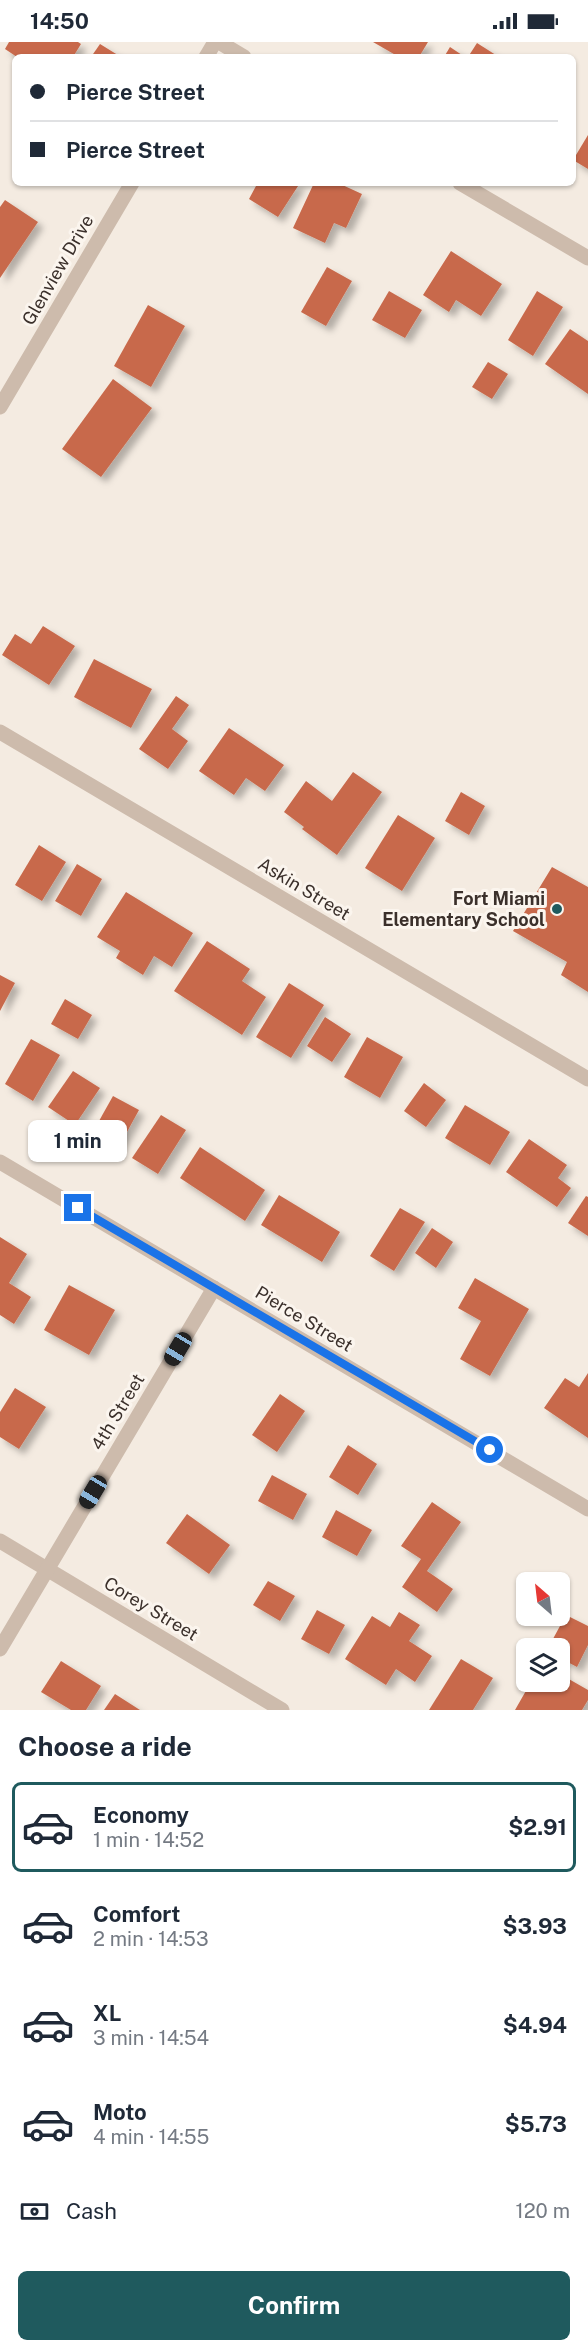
<!DOCTYPE html>
<html lang="en">
<head>
<meta charset="utf-8">
<style>
	:root { --surface:#fff; --page:#f2f2f3; --text:#1f2937; --muted:#747a83; --line:#e0e1e3; --accent:#1f5a5e }
	body { margin:0; font-family:"Public Sans",sans-serif; background:var(--page); color:var(--text); height:100vh; display:flex; flex-direction:column; font-size:22px; white-space:nowrap }
	* { box-sizing:border-box; margin:0 }
	p { font-size:20px; color:var(--muted) }
	.icon { flex:none; width:33px; height:33px; fill:none; stroke:currentColor; stroke-width:2; stroke-linecap:round; stroke-linejoin:round }
	.map { position:relative; height:1668px; overflow:hidden }
	.details { display:flex; flex-direction:column; background:var(--surface); flex:1 }
	.details>* { flex:none }
	.guide { position:absolute; left:12px; top:12px; width:564px; height:132px; border-radius:9px; box-shadow:0 2px 4px #0004; display:grid; align-content:center; height:132px; padding:0 18px; background:var(--surface) }
	.needle { width:39px; rotate:332deg }
	.tools { position:absolute; left:516px; top:1530px; display:grid; gap:12px }
	.tools a { display:grid; place-items:center; width:54px; height:54px; border-radius:9px; background:var(--surface); box-shadow:0 2px 4px #0004; font-size:30px }
	.end { position:absolute; width:27px; height:27px; margin:-14px; border:8px solid #1a73e8; background:#fff; box-shadow:0 0 0 3px #fff }
	.from { border-radius:50% }
	.bubble { position:absolute; height:42px; border-radius:9px; background:var(--surface); box-shadow:0 2px 4px #0004; font-size:20px; font-weight:700; line-height:42px; text-align:center }
	.car { position:absolute; width:18px; height:36px; margin:-18px -9px; border-radius:8px; box-shadow:0 0 4px 2px #0007; background:linear-gradient(#222 24%,#8ab4d8 0 40%,#222 0 76%,#8ab4d8 0 86%,#222 0) }
	.guide b { display:flex; align-items:center; gap:21px; height:57px; font-size:22px }
	.guide b+b { border-top:2px solid var(--line) }
	.guide i { width:15px; height:15px; background:var(--text) }
	ul { padding:0; list-style:none }
	li { display:flex; align-items:center; gap:18px; height:90px; margin:0 12px 9px; padding:0 6px; border:3px solid transparent; border-radius:9px }
	li div { flex:1 }
	li b { display:block; font-size:22px }
	li em { font-style:normal; font-weight:700 }
	li.selected { border-color:var(--accent) }
	li>.icon { width:54px; height:54px; stroke-width:1.5 }
	h2 { padding:0 18px; font-size:27px; line-height:72px }
	.pay { display:flex; align-items:center; gap:15px; height:66px; padding:0 18px; font-size:22px }
	.pay p { margin-inline-start:auto }
	.primary-button { display:flex; gap:12px; margin-top:auto; padding:12px 18px }
	.primary-button a { flex:1; height:69px; border-radius:9px; background:var(--accent); color:#fff; font-size:24px; font-weight:700; line-height:69px; text-align:center }
	.status { display:flex; justify-content:space-between; align-items:center; height:42px; padding:0 30px; background:var(--surface); direction:ltr }
	.status svg { height:16px; fill:currentColor }
	.map>svg:first-child { display:block }
	.building { fill:#c8694b; filter:url(#shadow) }
	.lines { fill:none; stroke-linecap:round; stroke-linejoin:round }
	.minor { stroke:#cdbbac; stroke-width:15 }
	.route { stroke:#1a73e8; stroke-width:8 }
	.poi-dot { fill:#1f5a5e; stroke:#fbf5ee; stroke-width:2 }
	.labels { text-anchor:middle; stroke-width:6; stroke-linejoin:round; paint-order:stroke }
	.street-label { font-size:18px; fill:#3b302b; stroke:#fbf5ee }
	.poi-label { font-size:18px; font-weight:bold; fill:#3b302b; stroke:#fbf5ee; text-anchor:end }
</style>
</head>
<body>
<div class="status"><b>14:50</b><svg viewBox="0 0 49 12"><path d="M0 12V9h3v3zM5 12V6h3v6zM10 12V3h3v9zM15 12V0h3v12zM26 1h20v11H26zM47 4h2v5h-2z"/></svg></div>
<div class="map">
<svg width="588" height="1668" viewBox="0 0 588 1668">
	<defs>
		<filter id="shadow"><feDropShadow dx="5.5" dy="5.5" stdDeviation="3" flood-color="#0004"/></filter>
	</defs>
	<rect width="100%" height="100%" fill="#f4ebe1"/>
	<g class="building">
		<path d="M9 0H78L81 2 73 15H17L5 7Z"/>
		<path d="M373 0H428L419 15H399Z"/>
		<path d="M477 1 499 15H468Z"/>
		<path d="M100 2 121 15H91Z"/>
		<path d="M450 5 465 15H444Z"/>
		<path d="M588 93V127L573 118Z"/>
		<path d="M251 141H300L278 175 249 157 256 144Z"/>
		<path d="M314 141H338L362 152 346 186 334 181 325 201 293 186Z"/>
		<path d="M5 158 38 180 0 236V165Z"/>
		<path d="M451 209 502 242 481 274 456 258 449 270 423 253Z"/>
		<path d="M327 225 352 239 326 284 301 270Z"/>
		<path d="M389 249 422 268 405 296 372 278Z"/>
		<path d="M537 249 563 265 533 314 508 298Z"/>
		<path d="M148 263 185 284 151 345 114 324Z"/>
		<path d="M570 287 588 299V352L545 322Z"/>
		<path d="M488 320 508 332 492 357 472 345Z"/>
		<path d="M113 337 152 366 101 435 62 407Z"/>
		<path d="M43 584 75 604 49 643 2 613 15 592 31 602Z"/>
		<path d="M94 617 152 647 131 686 74 655Z"/>
		<path d="M176 654 189 663 172 687 188 699 168 727 139 707Z"/>
		<path d="M229 686 284 723 265 749 246 736 234 753 199 729Z"/>
		<path d="M353 730 382 750 337 813 302 787 304 785 284 770 306 739 332 759Z"/>
		<path d="M461 750 485 764 469 793 445 779Z"/>
		<path d="M398 773 435 796 402 849 365 826Z"/>
		<path d="M39 803 66 820 42 859 15 843Z"/>
		<path d="M77 822 102 837 81 874 55 859Z"/>
		<path d="M552 825 588 845V950L561 933 567 920 513 889Z"/>
		<path d="M126 850 193 891 172 925 154 914 143 933 116 916 120 909 97 895Z"/>
		<path d="M207 899 250 927 242 939 266 955 242 993 174 949Z"/>
		<path d="M0 933 15 941 0 969Z"/>
		<path d="M289 941 324 963 291 1016 256 995Z"/>
		<path d="M65 957 92 973 78 997 51 982Z"/>
		<path d="M325 975 351 992 332 1020 307 1004Z"/>
		<path d="M367 995 403 1015 380 1056 344 1035Z"/>
		<path d="M31 997 60 1013 33 1059 5 1042Z"/>
		<path d="M73 1029 100 1046 75 1083 48 1065Z"/>
		<path d="M424 1041 446 1058 426 1085 404 1069Z"/>
		<path d="M113 1054 139 1068 116 1110 90 1095Z"/>
		<path d="M465 1063 510 1090 490 1123 445 1096Z"/>
		<path d="M161 1073 186 1088 158 1132 132 1116Z"/>
		<path d="M529 1097 567 1123 558 1136 571 1146 557 1165 506 1130Z"/>
		<path d="M200 1105 265 1148 245 1179 180 1136Z"/>
		<path d="M279 1153 340 1190 322 1220 261 1183Z"/>
		<path d="M586 1154 588 1155V1194L568 1181Z"/>
		<path d="M400 1166 425 1180 394 1229 370 1214Z"/>
		<path d="M432 1186 453 1200 436 1226 415 1211Z"/>
		<path d="M0 1195 27 1212 9 1241 31 1255 14 1282 0 1273Z"/>
		<path d="M475 1236 529 1267 490 1334 460 1317 481 1279 458 1266Z"/>
		<path d="M69 1243 115 1268 89 1313 44 1288Z"/>
		<path d="M588 1331V1396L544 1366 565 1336 579 1345Z"/>
		<path d="M15 1346 46 1365 19 1407 0 1395V1370Z"/>
		<path d="M280 1352 305 1369 277 1410 252 1393Z"/>
		<path d="M348 1403 377 1422 358 1453 329 1435Z"/>
		<path d="M272 1433 307 1452 293 1478 258 1459Z"/>
		<path d="M432 1460 461 1480 427 1529 453 1547 437 1570 402 1545 421 1517 401 1504Z"/>
		<path d="M336 1468 372 1488 357 1514 322 1495Z"/>
		<path d="M187 1472 230 1503 209 1532 166 1501Z"/>
		<path d="M268 1539 295 1554 280 1579 253 1563Z"/>
		<path d="M317 1568 345 1583 329 1612 301 1597Z"/>
		<path d="M399 1570 420 1583 409 1599 432 1614 415 1640 396 1627 386 1643 345 1617 372 1574 390 1585Z"/>
		<path d="M566 1573 588 1584V1603L577 1625 560 1616V1606H548Z"/>
		<path d="M461 1617 493 1636 473 1668H429Z"/>
		<path d="M61 1619 101 1644 86 1668H71L41 1650Z"/>
		<path d="M560 1632 588 1648V1658L582 1668H515L531 1640H560Z"/>
		<path d="M115 1652 140 1668H104Z"/>
	</g>
	<g class="lines">
		<g class="minor">
			<path d="M219 0 244 15"/>
			<path d="M206 15 215 0"/>
			<path d="M460 141 588 216"/>
			<path d="M0 365 132 141"/>
			<path d="M0 690 588 1037"/>
			<path d="M0 1120 588 1467"/>
			<path d="M0 1499 282 1668"/>
			<path d="M0 1607 214 1246"/>
		</g>
	</g>
	<g class="lines">
		<path class="route" d="M78 1166 490 1408"/>
	</g>
	<circle class="poi-dot" cx="557" cy="867" r="6"/>
	<g class="labels">
		<g class="street-label">
			<text transform="translate(58 228) rotate(-60)" y="6">Glenview Drive</text>
			<text transform="translate(304 847) rotate(31)" y="6">Askin Street</text>
			<text transform="translate(304 1277) rotate(31)" y="6">Pierce Street</text>
			<text transform="translate(118 1370) rotate(-59)" y="6">4th Street</text>
			<text transform="translate(151 1567) rotate(31)" y="6">Corey Street</text>
		</g>
		<g class="poi-label">
			<text x="545" y="863">Fort Miami<tspan x="545" dy="21">Elementary School</tspan></text>
		</g>
	</g>
</svg>
<div class="tools">
<a><svg class="needle" viewBox="-14 -14 28 28"><path d="M0-13l5 13h-10z" fill="#e53935"/><path d="M0 13l5-13h-10z" fill="#747a83"/></svg></a>
<a><svg class="icon" aria-label="layers" viewBox="0 0 24 24"><path d="M12 4l9 5-9 5-9-5zM3 14l9 5 9-5"/></svg></a>
</div>
<i class="end from" style="left:490px;top:1408px"></i>
<i class="end" style="left:78px;top:1166px"></i>
<div class="bubble" style="left:28px;top:1078px;width:99px">1 min</div>
<i class="car" style="left:178px;top:1307px;rotate:211deg"></i>
<i class="car" style="left:93px;top:1450px;rotate:211deg"></i>
<div class="guide">
<b><i class="from"></i>Pierce Street</b>
<b><i></i>Pierce Street</b>
</div>
</div>
<section class="details">
<h2>Choose a ride</h2>
<ul>
<li class="selected"><svg class="icon" aria-label="car" viewBox="0 0 24 24"><path d="M5 17H2v-5l4-1 3-4h7l3 4 3 1v5h-3M9 17h6M6 11h13"/><circle cx="7" cy="17" r="2"/><circle cx="17" cy="17" r="2"/></svg><div><b>Economy</b><p>1 min · 14:52</p></div><em>$2.91</em></li>
<li><svg class="icon" aria-label="car" viewBox="0 0 24 24"><path d="M5 17H2v-5l4-1 3-4h7l3 4 3 1v5h-3M9 17h6M6 11h13"/><circle cx="7" cy="17" r="2"/><circle cx="17" cy="17" r="2"/></svg><div><b>Comfort</b><p>2 min · 14:53</p></div><em>$3.93</em></li>
<li><svg class="icon" aria-label="car" viewBox="0 0 24 24"><path d="M5 17H2v-5l4-1 3-4h7l3 4 3 1v5h-3M9 17h6M6 11h13"/><circle cx="7" cy="17" r="2"/><circle cx="17" cy="17" r="2"/></svg><div><b>XL</b><p>3 min · 14:54</p></div><em>$4.94</em></li>
<li><svg class="icon" aria-label="car" viewBox="0 0 24 24"><path d="M5 17H2v-5l4-1 3-4h7l3 4 3 1v5h-3M9 17h6M6 11h13"/><circle cx="7" cy="17" r="2"/><circle cx="17" cy="17" r="2"/></svg><div><b>Moto</b><p>4 min · 14:55</p></div><em>$5.73</em></li>
</ul>
<div class="pay"><svg class="icon" aria-label="cash" viewBox="0 0 24 24"><path d="M3 7h18v10H3z"/><circle cx="12" cy="12" r="2"/></svg>Cash<p>120 m</p></div>
<div class="primary-button"><a>Confirm</a></div>
</section>
</body>
</html>
